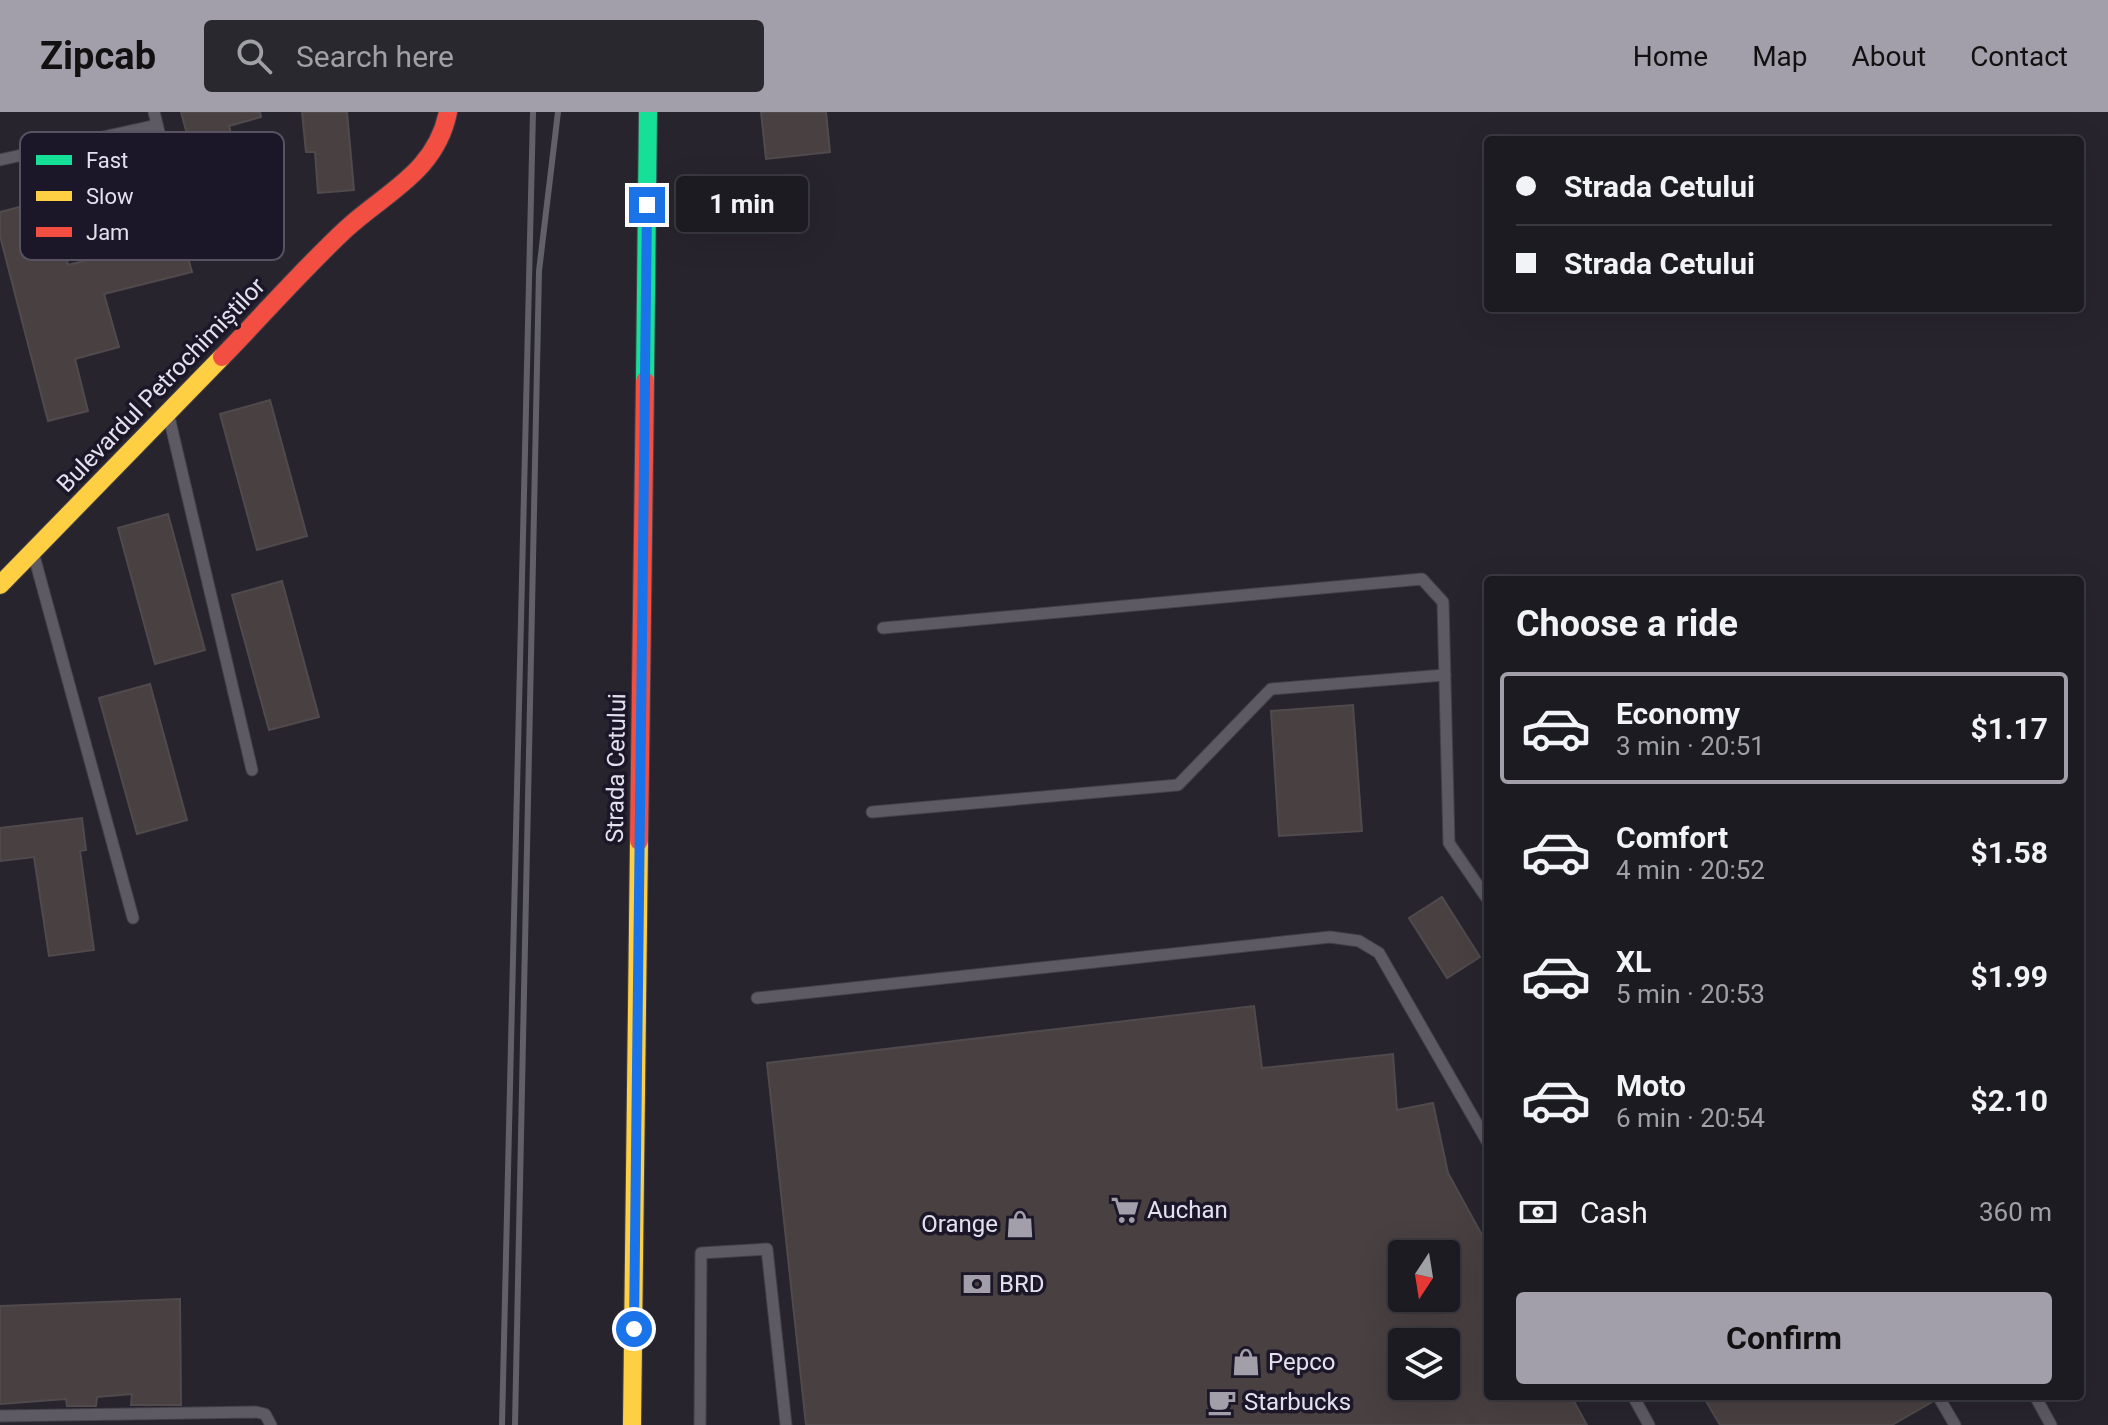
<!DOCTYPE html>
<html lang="en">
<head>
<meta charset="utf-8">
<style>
	:root { --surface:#1d1b22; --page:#2a282f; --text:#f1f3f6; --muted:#a0a1a5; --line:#3b3940; --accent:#a29fab }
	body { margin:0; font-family:Roboto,sans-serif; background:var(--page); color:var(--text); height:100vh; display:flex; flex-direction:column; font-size:30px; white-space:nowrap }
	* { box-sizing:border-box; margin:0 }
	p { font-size:26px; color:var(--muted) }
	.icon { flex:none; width:44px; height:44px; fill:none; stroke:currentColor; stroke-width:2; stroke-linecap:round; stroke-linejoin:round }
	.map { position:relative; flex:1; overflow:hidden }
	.drawer { position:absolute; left:1484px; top:464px; width:600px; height:824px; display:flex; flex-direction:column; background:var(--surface); border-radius:8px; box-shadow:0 8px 32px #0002,0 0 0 2px var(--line) }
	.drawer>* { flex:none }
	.hud { position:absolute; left:1484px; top:24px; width:600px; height:176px; border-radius:8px; box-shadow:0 8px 32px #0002,0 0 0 2px var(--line); display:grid; align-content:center; height:176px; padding:0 32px; background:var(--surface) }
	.needle { width:52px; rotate:192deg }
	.buttons { position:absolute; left:1388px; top:1128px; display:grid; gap:16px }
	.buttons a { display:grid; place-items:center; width:72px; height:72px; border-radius:8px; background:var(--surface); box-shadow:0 8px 32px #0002,0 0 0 2px var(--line); font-size:40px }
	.end { position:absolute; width:36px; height:36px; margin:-18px; border:10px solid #1a73e8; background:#fff; box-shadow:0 0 0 4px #fff }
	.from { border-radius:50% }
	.bubble { position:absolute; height:56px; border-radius:8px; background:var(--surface); box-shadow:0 8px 32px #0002,0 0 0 2px var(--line); font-size:26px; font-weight:700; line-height:56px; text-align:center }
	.hud b { display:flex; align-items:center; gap:28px; height:76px; font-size:30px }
	.hud b+b { border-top:2px solid var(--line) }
	.hud i { width:20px; height:20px; background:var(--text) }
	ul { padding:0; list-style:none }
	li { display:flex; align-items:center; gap:24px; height:112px; margin:0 16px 12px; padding:0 16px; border:4px solid transparent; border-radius:8px }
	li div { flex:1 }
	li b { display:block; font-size:30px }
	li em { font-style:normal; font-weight:700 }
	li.selected { border-color:var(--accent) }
	li>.icon { width:72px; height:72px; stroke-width:1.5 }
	h2 { padding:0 32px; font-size:36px; line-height:96px }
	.pay { display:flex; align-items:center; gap:20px; height:88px; padding:0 32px; font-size:30px }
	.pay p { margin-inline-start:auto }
	.action { display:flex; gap:16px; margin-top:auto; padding:16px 32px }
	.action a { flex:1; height:92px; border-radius:8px; background:var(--accent); color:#111; font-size:32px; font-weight:700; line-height:92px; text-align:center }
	header { display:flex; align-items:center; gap:48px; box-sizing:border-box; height:112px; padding:0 40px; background:var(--accent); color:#111 }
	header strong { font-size:38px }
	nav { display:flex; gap:44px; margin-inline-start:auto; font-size:28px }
	.search { width:560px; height:72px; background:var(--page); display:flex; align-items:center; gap:20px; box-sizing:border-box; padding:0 28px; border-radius:8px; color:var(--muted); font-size:30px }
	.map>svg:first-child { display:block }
	.building { fill:#494041; stroke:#504a4d; stroke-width:2; fill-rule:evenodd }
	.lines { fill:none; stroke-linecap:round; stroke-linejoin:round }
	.lane-casing { stroke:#424049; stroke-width:13 }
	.fast-casing { stroke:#424049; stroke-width:20 }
	.slow-casing { stroke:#424049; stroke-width:20 }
	.jam-casing { stroke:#424049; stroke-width:20 }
	.lane { stroke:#5d5a63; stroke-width:11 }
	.fast { stroke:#16e098; stroke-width:18 }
	.slow { stroke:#ffcf43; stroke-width:18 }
	.jam { stroke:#f24e42; stroke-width:18 }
	.rail { stroke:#626068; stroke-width:6 }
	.route { stroke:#1a73e8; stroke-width:10 }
	.labels { text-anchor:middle; stroke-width:7; stroke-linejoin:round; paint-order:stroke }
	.street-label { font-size:24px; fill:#e4e1ee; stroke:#1b1628 }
	.poi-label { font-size:24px; fill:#e4e1ee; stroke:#1b1628; text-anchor:start }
	.key { fill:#1b1628; stroke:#575363; stroke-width:2 }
	.key-label { font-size:22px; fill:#e4e1ee }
</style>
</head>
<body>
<header>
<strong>Zipcab</strong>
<div class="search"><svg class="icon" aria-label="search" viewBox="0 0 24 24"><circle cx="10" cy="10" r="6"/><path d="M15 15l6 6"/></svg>Search here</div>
<nav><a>Home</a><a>Map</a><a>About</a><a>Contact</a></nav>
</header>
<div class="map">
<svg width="2108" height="1313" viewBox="0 0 2108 1313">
	<rect width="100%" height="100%" fill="#27242e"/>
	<g class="building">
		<path d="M181 0H260L261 5 229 14 258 118 216 129Z"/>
		<path d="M302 0H347L354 78 318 81 315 40H306Z"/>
		<path d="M761 0H826L830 40 766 47Z"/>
		<path d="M35 91 49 145 65 141 68 153 182 124 192 160 104 182 119 235 75 247 88 299 48 309 0 124V100Z"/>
		<path d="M270 288 307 424 257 438 220 302Z"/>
		<path d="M168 402 205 538 155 552 118 416Z"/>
		<path d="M282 469 319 605 269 618 232 483Z"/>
		<path d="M150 572 187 708 137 722 99 586Z"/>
		<path d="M1353 593 1362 719 1279 724 1271 599Z"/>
		<path d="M82 706 86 738 80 739 94 838 49 844 34 745 0 749V716Z"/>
		<path d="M1442 785 1480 845 1447 866 1409 806Z"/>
		<path d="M1254 894 1262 956 1393 942 1397 998 1433 991 1448 1061 1488 1134V1284H1571L1587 1313H806L767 951ZM1402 1142H1446V1186H1402ZM1402 1230H1446V1274H1402Z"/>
		<path d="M180 1187 181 1293H131L132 1282 97 1285 96 1294H67L66 1287 0 1292V1194Z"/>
		<path d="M1703 1284H1930L1932 1290 1892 1313H1720Z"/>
	</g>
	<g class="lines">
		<defs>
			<g id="lane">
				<path d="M154 0 175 85"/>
				<path d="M0 48 157 13"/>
				<path d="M169 305 252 658"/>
				<path d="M34 444 133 806"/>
				<path d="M883 516 1422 467 1443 490 1449 731 1488 788"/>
				<path d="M872 700 1178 673 1271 577 1445 563"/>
				<path d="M757 886 1330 825 1359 829 1379 841 1488 1031"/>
				<path d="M1633 1284 1649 1313"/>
				<path d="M1938 1284 1955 1313"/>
				<path d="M2035 1284 2051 1313"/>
				<path d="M0 1304 256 1300 265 1302 271 1313"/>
				<path d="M700 1313 701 1141 767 1137 786 1313"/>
			</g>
			<path id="fast" d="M645 269 648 0"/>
			<g id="slow">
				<path d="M0 473 222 245"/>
				<path d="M632 1313 639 729"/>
			</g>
			<g id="jam">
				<path d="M222 245C263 203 303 157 346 117 386 80 436 60 448 0"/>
				<path d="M639 729 645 269"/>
			</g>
		</defs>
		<use href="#lane" class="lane-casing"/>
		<use href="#fast" class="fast-casing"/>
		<use href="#slow" class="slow-casing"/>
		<use href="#jam" class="jam-casing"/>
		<use href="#lane" class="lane"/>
		<use href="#fast" class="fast"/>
		<use href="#slow" class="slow"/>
		<use href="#jam" class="jam"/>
		<g class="rail">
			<path d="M502 1313 533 0"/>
			<path d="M515 1313 539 159 558 0"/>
		</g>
	</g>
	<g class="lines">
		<path class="route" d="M634 1217 647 93"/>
	</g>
	<defs>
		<symbol id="supermarket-bare" viewBox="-9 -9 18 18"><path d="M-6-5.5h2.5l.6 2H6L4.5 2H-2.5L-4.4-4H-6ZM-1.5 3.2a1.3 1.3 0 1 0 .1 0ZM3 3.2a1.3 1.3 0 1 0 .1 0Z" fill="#a29fab" stroke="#1b1628" stroke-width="2.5" paint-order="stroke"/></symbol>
		<symbol id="shop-bare" viewBox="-9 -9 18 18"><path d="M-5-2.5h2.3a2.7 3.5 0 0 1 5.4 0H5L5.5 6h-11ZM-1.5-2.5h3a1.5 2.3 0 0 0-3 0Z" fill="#a29fab" stroke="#1b1628" stroke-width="2.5" paint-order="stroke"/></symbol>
		<symbol id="bank-bare" viewBox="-9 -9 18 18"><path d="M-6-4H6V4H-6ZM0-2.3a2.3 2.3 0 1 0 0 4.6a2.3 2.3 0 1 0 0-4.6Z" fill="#a29fab" stroke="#1b1628" stroke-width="2.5" paint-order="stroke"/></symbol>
		<symbol id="cafe-bare" viewBox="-9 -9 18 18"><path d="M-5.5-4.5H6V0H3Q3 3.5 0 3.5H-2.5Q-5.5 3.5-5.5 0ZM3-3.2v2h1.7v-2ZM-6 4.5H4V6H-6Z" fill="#a29fab" stroke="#1b1628" stroke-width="2.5" paint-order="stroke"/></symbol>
	</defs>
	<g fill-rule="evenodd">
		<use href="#supermarket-bare" x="1105" y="1078" width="40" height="40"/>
		<use href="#shop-bare" x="1000" y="1092" width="40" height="40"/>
		<use href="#bank-bare" x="957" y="1152" width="40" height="40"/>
		<use href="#shop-bare" x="1226" y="1230" width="40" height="40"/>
		<use href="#cafe-bare" x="1202" y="1270" width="40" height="40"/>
	</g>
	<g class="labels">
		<g class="street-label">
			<text transform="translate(161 273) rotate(-46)" y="8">Bulevardul Petrochimiștilor</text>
			<text transform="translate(616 656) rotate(-89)" y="8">Strada Cetului</text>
		</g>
		<g class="poi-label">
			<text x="1147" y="1106">Auchan</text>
			<text x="998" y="1120" text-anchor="end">Orange</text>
			<text x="999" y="1180">BRD</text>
			<text x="1268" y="1258">Pepco</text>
			<text x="1244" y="1298">Starbucks</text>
		</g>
	</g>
	<rect x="20" y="20" width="264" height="128" rx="12" class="key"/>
	<rect x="36" y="43" width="36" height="10" fill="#16e098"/>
	<rect x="36" y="79" width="36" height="10" fill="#ffcf43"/>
	<rect x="36" y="115" width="36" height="10" fill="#f24e42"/>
	<g class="key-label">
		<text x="86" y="56">Fast</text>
		<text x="86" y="92">Slow</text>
		<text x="86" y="128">Jam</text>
	</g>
</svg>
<div class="buttons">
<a><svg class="needle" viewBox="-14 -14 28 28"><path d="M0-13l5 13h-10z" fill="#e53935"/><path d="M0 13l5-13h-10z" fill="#a0a1a5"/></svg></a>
<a><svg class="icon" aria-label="layers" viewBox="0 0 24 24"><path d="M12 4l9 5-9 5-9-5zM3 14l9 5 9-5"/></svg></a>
</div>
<i class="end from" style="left:634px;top:1217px"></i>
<i class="end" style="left:647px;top:93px"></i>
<div class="bubble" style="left:676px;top:64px;width:132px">1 min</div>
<div class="hud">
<b><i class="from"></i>Strada Cetului</b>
<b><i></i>Strada Cetului</b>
</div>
<section class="drawer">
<h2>Choose a ride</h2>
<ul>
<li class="selected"><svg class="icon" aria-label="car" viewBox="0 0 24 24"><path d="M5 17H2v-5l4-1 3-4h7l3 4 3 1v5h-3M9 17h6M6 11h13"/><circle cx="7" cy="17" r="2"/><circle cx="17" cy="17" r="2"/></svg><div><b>Economy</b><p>3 min · 20:51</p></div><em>$1.17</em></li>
<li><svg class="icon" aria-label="car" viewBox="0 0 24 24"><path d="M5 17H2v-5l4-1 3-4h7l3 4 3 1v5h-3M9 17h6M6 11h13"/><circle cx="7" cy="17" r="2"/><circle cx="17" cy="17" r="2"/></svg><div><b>Comfort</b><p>4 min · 20:52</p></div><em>$1.58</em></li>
<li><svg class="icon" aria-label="car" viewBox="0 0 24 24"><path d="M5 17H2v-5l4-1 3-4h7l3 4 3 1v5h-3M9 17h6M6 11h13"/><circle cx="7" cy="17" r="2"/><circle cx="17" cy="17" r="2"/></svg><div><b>XL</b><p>5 min · 20:53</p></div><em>$1.99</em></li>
<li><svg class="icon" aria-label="car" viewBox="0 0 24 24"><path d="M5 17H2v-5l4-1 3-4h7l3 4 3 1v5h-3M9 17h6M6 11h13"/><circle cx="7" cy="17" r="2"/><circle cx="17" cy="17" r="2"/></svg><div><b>Moto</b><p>6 min · 20:54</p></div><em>$2.10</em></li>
</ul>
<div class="pay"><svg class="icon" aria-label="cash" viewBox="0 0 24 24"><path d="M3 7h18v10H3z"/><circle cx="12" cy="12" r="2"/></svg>Cash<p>360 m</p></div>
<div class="action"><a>Confirm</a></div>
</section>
</div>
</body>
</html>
